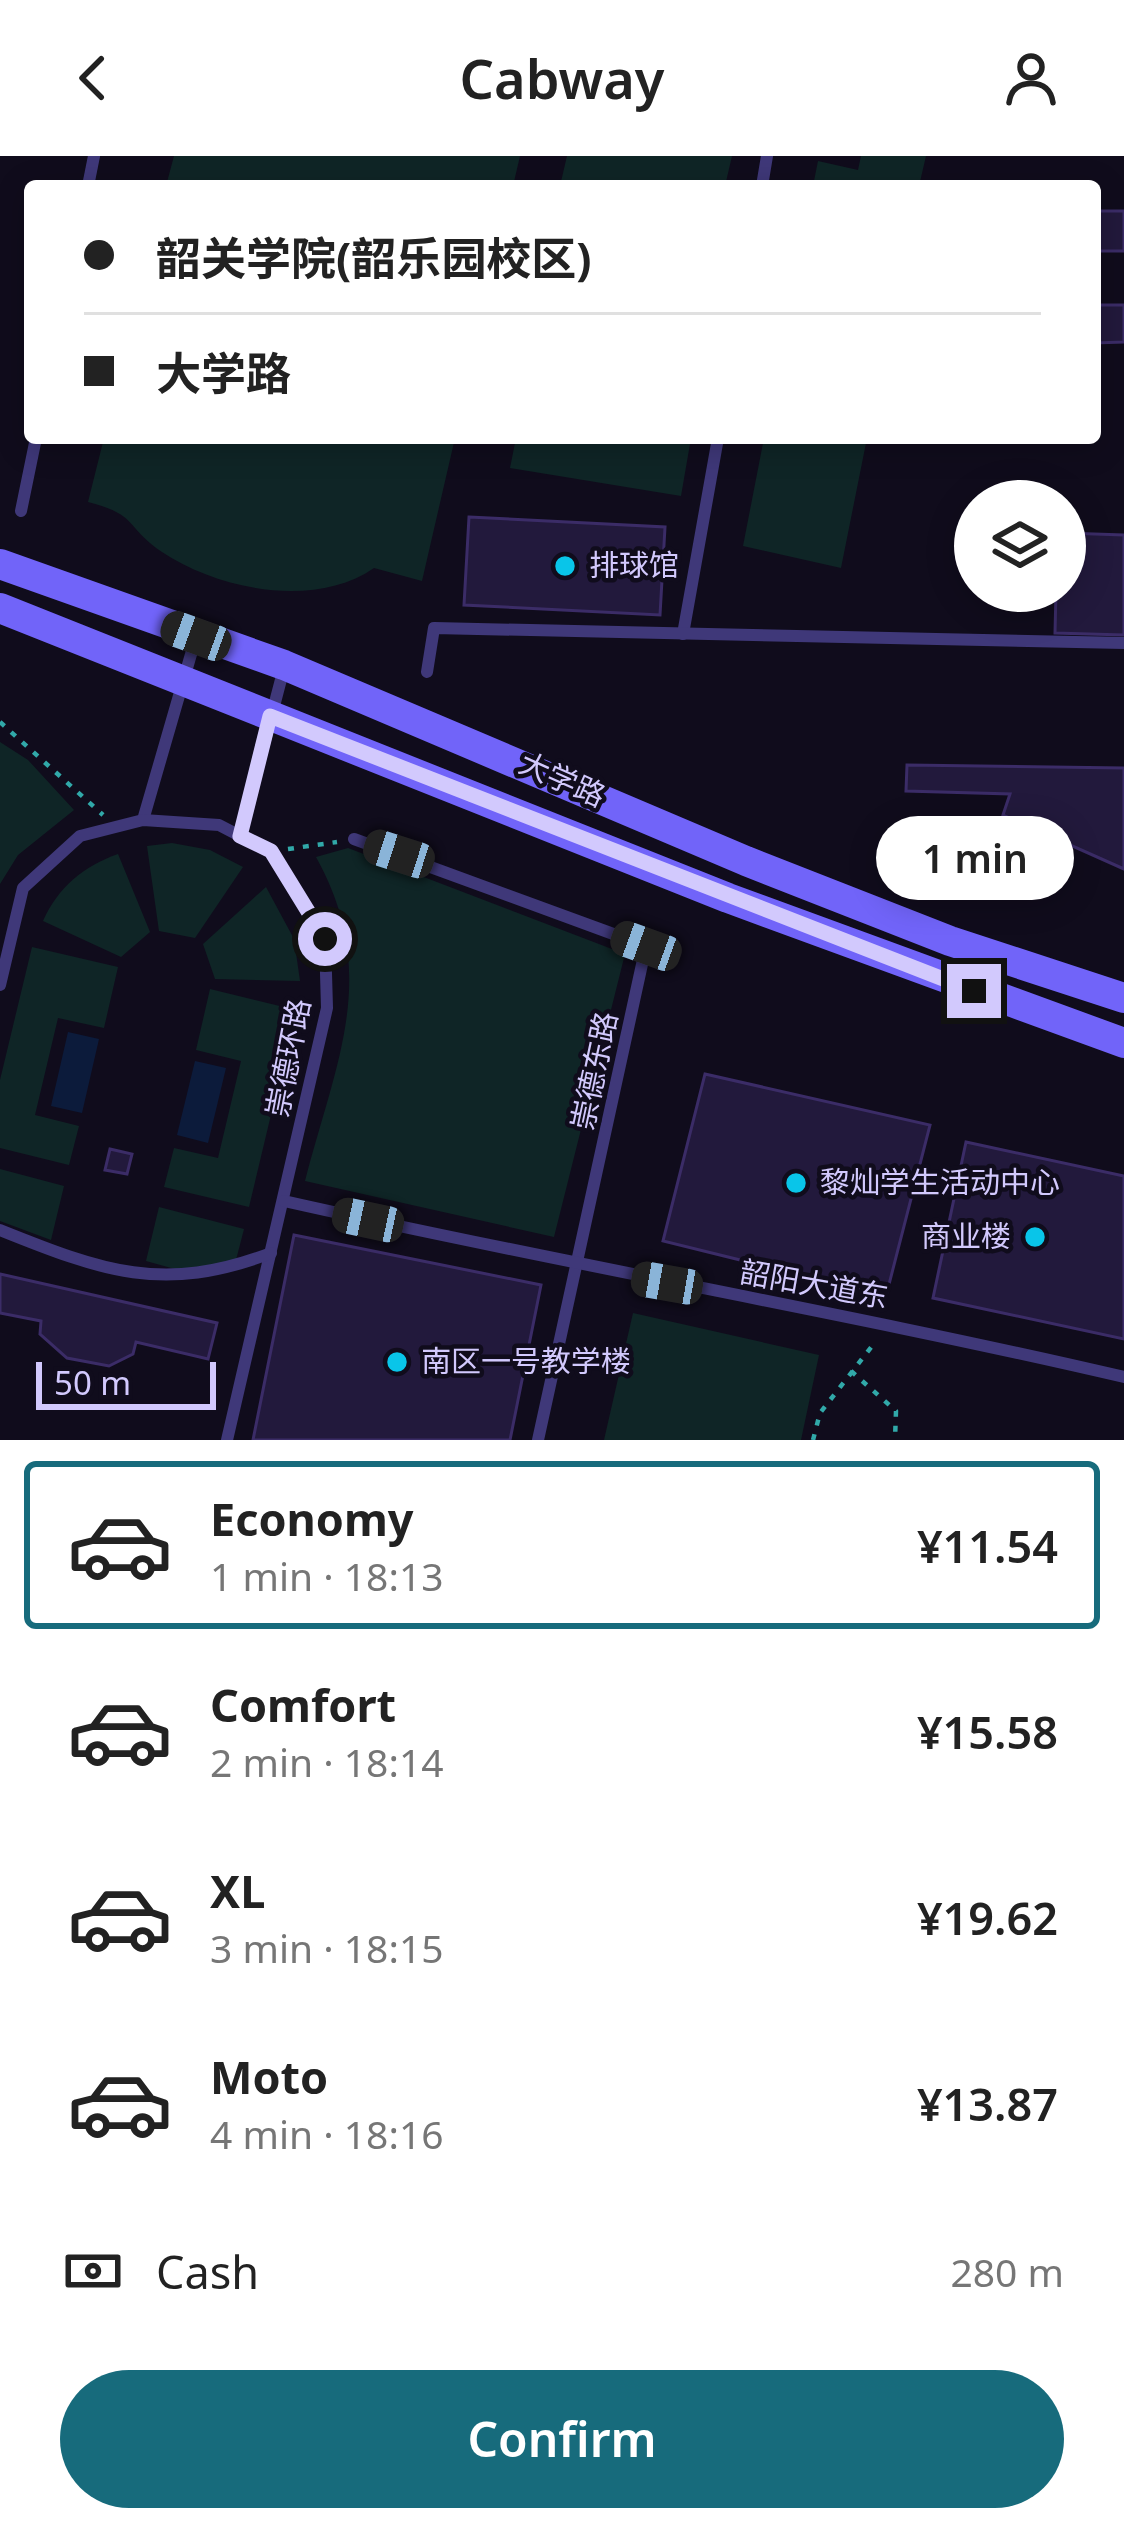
<!DOCTYPE html>
<html lang="en">
<head>
<meta charset="utf-8">
<style>
	:root { --surface:#fff; --page:#f6f6f6; --text:#222; --muted:#767676; --line:#e0e0e0; --accent:#176b7c }
	body { margin:0; font-family:"Noto Sans","Noto Sans SC",sans-serif; background:var(--page); color:var(--text); height:100vh; display:flex; flex-direction:column; font-size:45px; white-space:nowrap }
	* { box-sizing:border-box; margin:0 }
	p { font-size:39px; color:var(--muted) }
	.icon { flex:none; width:66px; height:66px; fill:none; stroke:currentColor; stroke-width:2; stroke-linecap:round; stroke-linejoin:round }
	.map { position:relative; height:1284px; overflow:hidden }
	.drawer { display:flex; flex-direction:column; background:var(--surface); flex:1 }
	.drawer>* { flex:none }
	.guide { position:absolute; left:24px; top:24px; width:1077px; height:264px; border-radius:12px; box-shadow:0 6px 30px #0003; display:grid; align-content:center; height:264px; padding:0 60px; background:var(--surface) }
	.buttons { position:absolute; left:954px; top:324px; display:grid; gap:24px }
	.buttons a { display:grid; place-items:center; width:132px; height:132px; border-radius:50%; background:var(--surface); box-shadow:0 6px 30px #0003; font-size:60px }
	.scale { position:absolute; left:36px; bottom:30px; width:180px; box-sizing:border-box; padding-left:12px; border:6px solid #d2c9fd; border-top:0; font-size:33px; line-height:42px; white-space:nowrap; color:#d2c9fd; -webkit-text-stroke:9px #100c1c; paint-order:stroke }
	.end { position:absolute; width:54px; height:54px; margin:-27px; border:15px solid #d2c9fd; background:#111; box-shadow:0 0 0 6px #111 }
	.from { border-radius:50% }
	.bubble { position:absolute; height:84px; border-radius:42px; background:var(--surface); box-shadow:0 6px 30px #0003; font-size:39px; font-weight:600; line-height:84px; text-align:center }
	.car { position:absolute; width:36px; height:72px; margin:-36px -18px; border-radius:15px; box-shadow:0 0 9px 3px #0007; background:linear-gradient(#222 24%,#8ab4d8 0 40%,#222 0 76%,#8ab4d8 0 86%,#222 0) }
	.guide b { display:flex; align-items:center; gap:42px; height:114px; font-size:45px }
	.guide b+b { border-top:3px solid var(--line) }
	.guide i { width:30px; height:30px; background:var(--text) }
	ul { padding:21px 0 0; list-style:none }
	li { display:flex; align-items:center; gap:36px; height:168px; margin:0 24px 18px; padding:0 36px; border:6px solid transparent; border-radius:12px }
	li div { flex:1 }
	li b { display:block; font-size:45px }
	li em { font-style:normal; font-weight:600 }
	li.selected { border-color:var(--accent) }
	li>.icon { width:108px; height:108px; stroke-width:1.5 }
	.pay { display:flex; align-items:center; gap:30px; height:132px; padding:0 60px; font-size:45px }
	.pay p { margin-inline-start:auto }
	.button { display:flex; gap:24px; margin-top:auto; padding:24px 60px }
	.button a { flex:1; height:138px; border-radius:72px; background:var(--accent); color:#fff; font-size:48px; font-weight:600; line-height:138px; text-align:center }
	header { display:flex; justify-content:space-between; align-items:center; height:156px; padding:0 60px; background:var(--surface); font-size:54px; font-weight:600 }
	.map>svg:first-child { display:block }
	.green { fill:#0f2526 }
	.water { fill:#0c1b3b }
	.building { fill:#22193c; stroke:#3b2c67; stroke-width:3 }
	.lines { fill:none; stroke-linecap:round; stroke-linejoin:round }
	.path { stroke:#31a9a9; stroke-width:4.5; stroke-dasharray:6 9; stroke-linecap:butt }
	.lane { stroke:#3f3879; stroke-width:12 }
	.secondary { stroke:#7164f9; stroke-width:30 }
	.route { stroke:#d2c9fd; stroke-width:15 }
	.poi-dot { fill:#09c5e9; stroke:#100c1c; stroke-width:4.5 }
	.labels { text-anchor:middle; stroke-width:9; stroke-linejoin:round; paint-order:stroke }
	.poi-label { font-size:30px; fill:#d2c9fd; stroke:#100c1c; text-anchor:start }
	.street-label { font-size:30px; fill:#d2c9fd; stroke:#100c1c }
</style>
</head>
<body>
<header><svg class="icon" aria-label="back" viewBox="0 0 24 24"><path d="M15 5l-7 7 7 7"/></svg>Cabway<svg class="icon" aria-label="person" viewBox="0 0 24 24"><circle cx="12" cy="8" r="4"/><path d="M4 21q1-7 8-7t8 7"/></svg></header>
<div class="map">
<svg width="1124" height="1284" viewBox="0 0 1124 1284">
	<rect width="100%" height="100%" fill="#100c1c"/>
	<g class="green">
		<path d="M174 0H520L513 30H166Z"/>
		<path d="M567 0H732L725 30H560Z"/>
		<path d="M861 0H926L919 30H813L818 5 858 14Z"/>
		<path d="M104 282H455L422 425 374 412C315 453 219 434 162 396 125 371 139 359 88 346Z"/>
		<path d="M516 282H691L681 340 510 312Z"/>
		<path d="M764 282H867L841 412 743 390Z"/>
		<path d="M0 586 28 604 74 654 18 699 0 728Z"/>
		<path d="M172 687 210 694 243 711 195 782 159 775 147 690Z"/>
		<path d="M348 692 625 798 554 1081 305 1025C336 905 381 818 316 701Z"/>
		<path d="M118 698 150 776 121 801 43 765C58 731 84 710 118 698Z"/>
		<path d="M266 731 294 783 300 825 215 823 203 788Z"/>
		<path d="M32 791 118 811 104 872 58 862 35 959 79 970 69 1009 0 992V924Z"/>
		<path d="M210 833 296 854 249 1051 164 1031 174 992 218 1002 241 905 196 894Z"/>
		<path d="M0 1013 64 1030 51 1084 0 1065Z"/>
		<path d="M159 1051 244 1073 236 1104 182 1115 146 1105Z"/>
		<path d="M633 1157 819 1199 801 1284H604Z"/>
	</g>
	<g class="water">
		<path d="M68 876 99 883 82 957 51 950Z"/>
		<path d="M195 905 226 912 208 987 177 979Z"/>
	</g>
	<g class="building">
		<rect x="1095" y="55" width="29" height="40"/>
		<path d="M1095 149H1124V186L1095 187Z"/>
		<path d="M469 361 665 371 660 459 464 449Z"/>
		<path d="M1065 377 1124 379V479L1055 477 1056 435H1065Z"/>
		<path d="M907 609 1124 612V713L1003 659 1010 638 906 635Z"/>
		<path d="M705 918 930 969 886 1140 663 1085Z"/>
		<path d="M966 986 1124 1020V1183L933 1142Z"/>
		<path d="M110 993 132 998 127 1018 105 1014Z"/>
		<path d="M294 1079 541 1129 510 1284H253Z"/>
		<path d="M0 1118 217 1167 208 1203 136 1186 133 1198 109 1210 67 1202 40 1178 41 1165 0 1157Z"/>
	</g>
	<g class="lines">
		<g class="path">
			<path d="M0 566 103 659"/>
			<path d="M288 693 337 686"/>
			<path d="M851 1215 896 1255 895 1284"/>
			<path d="M813 1284 820 1257 876 1185"/>
		</g>
		<g class="lane">
			<path d="M88 30 94 0"/>
			<path d="M762 30 767 0"/>
			<path d="M21 355 36 282"/>
			<path d="M683 478 718 282"/>
			<path d="M427 516 434 472 1124 487"/>
			<path d="M143 664 196 481"/>
			<path d="M240 680 284 512"/>
			<path d="M354 683 646 790 538 1284"/>
			<path d="M0 829 23 732 80 680 143 664 219 669 271 696 325 783 327 852 227 1284"/>
			<path d="M284 1045C563 1108 845 1156 1124 1221"/>
			<path d="M0 1074C102 1115 163 1138 271 1097"/>
		</g>
		<g class="secondary">
			<path d="M0 408 284 509 746 705 950 785 1124 842"/>
			<path d="M0 452 728 742 1124 887"/>
		</g>
	</g>
	<g class="lines">
		<path class="route" d="M325 783 271 695 240 680 270 560 974 835"/>
	</g>
	<g class="poi-dot">
		<circle cx="565" cy="410" r="12"/>
		<circle cx="796" cy="1027" r="12"/>
		<circle cx="1035" cy="1081" r="12"/>
		<circle cx="397" cy="1206" r="12"/>
	</g>
	<g class="labels">
		<g class="poi-label">
			<text x="589" y="420">排球馆</text>
			<text x="820" y="1037">黎灿学生活动中心</text>
			<text x="1011" y="1091" text-anchor="end">商业楼</text>
			<text x="421" y="1216">南区一号教学楼</text>
		</g>
		<g class="street-label">
			<text transform="translate(562 624) rotate(24)" y="10">大学路</text>
			<text transform="translate(289 902) rotate(-79)" y="10">崇德环路</text>
			<text transform="translate(595 915) rotate(-78)" y="10">崇德东路</text>
			<text transform="translate(814 1129) rotate(10)" y="10">韶阳大道东</text>
		</g>
	</g>
</svg>
<div class="buttons">
<a><svg class="icon" aria-label="layers" viewBox="0 0 24 24"><path d="M12 4l9 5-9 5-9-5zM3 14l9 5 9-5"/></svg></a>
</div>
<div class="scale">50 m</div>
<i class="end from" style="left:325px;top:783px"></i>
<i class="end" style="left:974px;top:835px"></i>
<div class="bubble" style="left:876px;top:660px;width:198px">1 min</div>
<i class="car" style="left:196px;top:480px;rotate:290deg"></i>
<i class="car" style="left:399px;top:698px;rotate:288deg"></i>
<i class="car" style="left:646px;top:790px;rotate:290deg"></i>
<i class="car" style="left:368px;top:1064px;rotate:282deg"></i>
<i class="car" style="left:667px;top:1127px;rotate:280deg"></i>
<div class="guide">
<b><i class="from"></i>韶关学院(韶乐园校区)</b>
<b><i></i>大学路</b>
</div>
</div>
<section class="drawer">
<ul>
<li class="selected"><svg class="icon" aria-label="car" viewBox="0 0 24 24"><path d="M5 17H2v-5l4-1 3-4h7l3 4 3 1v5h-3M9 17h6M6 11h13"/><circle cx="7" cy="17" r="2"/><circle cx="17" cy="17" r="2"/></svg><div><b>Economy</b><p>1 min · 18:13</p></div><em>¥11.54</em></li>
<li><svg class="icon" aria-label="car" viewBox="0 0 24 24"><path d="M5 17H2v-5l4-1 3-4h7l3 4 3 1v5h-3M9 17h6M6 11h13"/><circle cx="7" cy="17" r="2"/><circle cx="17" cy="17" r="2"/></svg><div><b>Comfort</b><p>2 min · 18:14</p></div><em>¥15.58</em></li>
<li><svg class="icon" aria-label="car" viewBox="0 0 24 24"><path d="M5 17H2v-5l4-1 3-4h7l3 4 3 1v5h-3M9 17h6M6 11h13"/><circle cx="7" cy="17" r="2"/><circle cx="17" cy="17" r="2"/></svg><div><b>XL</b><p>3 min · 18:15</p></div><em>¥19.62</em></li>
<li><svg class="icon" aria-label="car" viewBox="0 0 24 24"><path d="M5 17H2v-5l4-1 3-4h7l3 4 3 1v5h-3M9 17h6M6 11h13"/><circle cx="7" cy="17" r="2"/><circle cx="17" cy="17" r="2"/></svg><div><b>Moto</b><p>4 min · 18:16</p></div><em>¥13.87</em></li>
</ul>
<div class="pay"><svg class="icon" aria-label="cash" viewBox="0 0 24 24"><path d="M3 7h18v10H3z"/><circle cx="12" cy="12" r="2"/></svg>Cash<p>280 m</p></div>
<div class="button"><a>Confirm</a></div>
</section>
</body>
</html>
